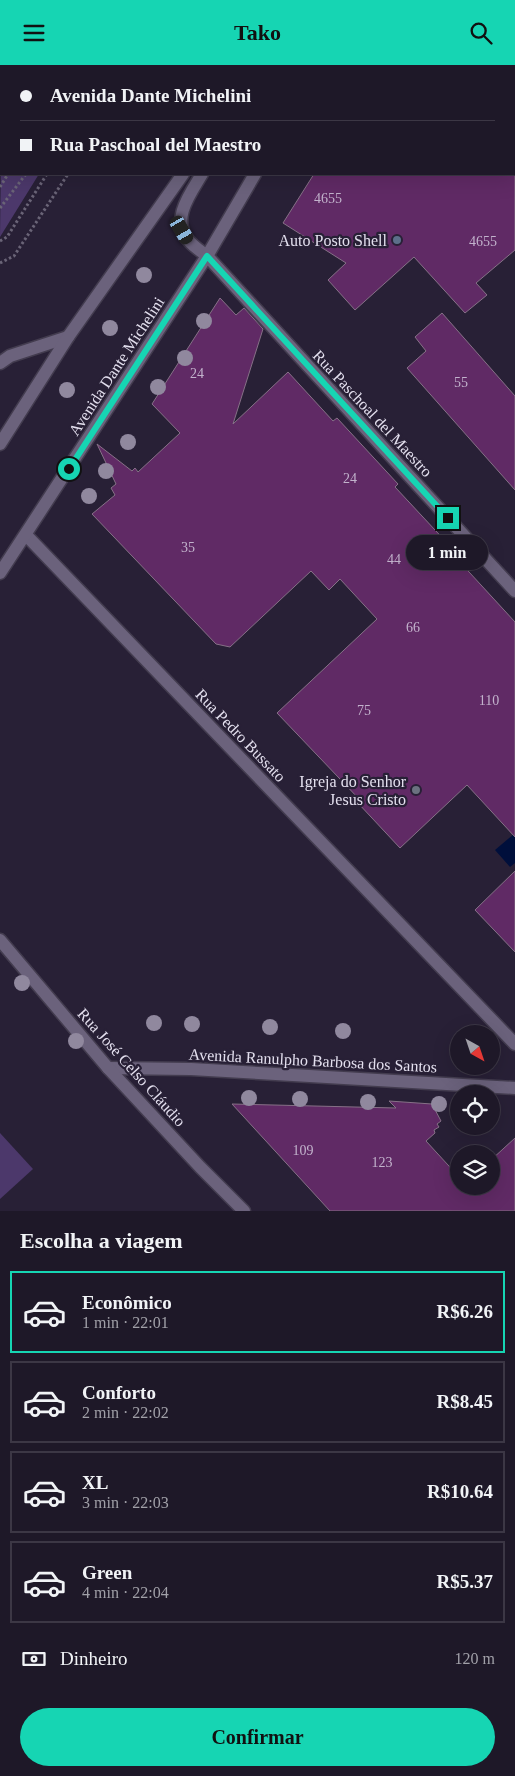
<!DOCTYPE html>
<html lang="pt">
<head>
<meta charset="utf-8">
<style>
	:root { --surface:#1e1828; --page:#262130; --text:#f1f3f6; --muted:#a1a0a8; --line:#3c3745; --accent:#16d5b3 }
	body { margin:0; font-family:"Times New Roman",serif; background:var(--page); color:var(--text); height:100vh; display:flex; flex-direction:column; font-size:19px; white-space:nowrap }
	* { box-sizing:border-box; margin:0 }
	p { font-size:16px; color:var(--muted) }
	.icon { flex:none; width:28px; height:28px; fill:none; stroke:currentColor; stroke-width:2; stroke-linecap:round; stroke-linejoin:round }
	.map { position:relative; height:1146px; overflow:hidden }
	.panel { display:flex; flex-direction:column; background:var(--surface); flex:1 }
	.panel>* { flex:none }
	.top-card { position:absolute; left:0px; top:0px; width:515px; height:110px; box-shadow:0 5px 20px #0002,0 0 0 1px var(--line); display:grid; align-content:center; height:110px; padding:0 20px; background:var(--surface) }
	.needle { width:32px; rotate:140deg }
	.tools { position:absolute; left:450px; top:960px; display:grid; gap:10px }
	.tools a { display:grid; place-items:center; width:50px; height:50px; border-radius:50%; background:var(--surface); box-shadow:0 5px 20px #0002,0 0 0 1px var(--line); font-size:25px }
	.end { position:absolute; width:22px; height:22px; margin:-11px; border:6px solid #16d5b3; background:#111; box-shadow:0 0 0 2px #111 }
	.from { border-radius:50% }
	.bubble { position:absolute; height:35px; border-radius:18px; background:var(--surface); box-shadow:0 5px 20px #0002,0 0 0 1px var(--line); font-size:16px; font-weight:600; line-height:35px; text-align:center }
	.car { position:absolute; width:15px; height:30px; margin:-15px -8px; border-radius:6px; box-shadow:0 0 4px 1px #0007; background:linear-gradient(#222 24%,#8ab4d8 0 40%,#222 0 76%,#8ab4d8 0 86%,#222 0) }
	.top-card b { display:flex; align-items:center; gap:18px; height:48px; font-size:19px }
	.top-card b+b { border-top:1px solid var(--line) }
	.top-card i { width:12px; height:12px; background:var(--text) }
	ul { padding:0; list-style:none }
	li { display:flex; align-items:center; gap:15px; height:82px; margin:0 10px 8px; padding:0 10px; border:2px solid var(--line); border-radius:0px }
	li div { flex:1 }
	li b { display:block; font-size:19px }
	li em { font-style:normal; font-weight:600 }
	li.selected { border-color:var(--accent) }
	li>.icon { width:45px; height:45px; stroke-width:1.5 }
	h2 { padding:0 20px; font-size:22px; line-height:60px }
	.pay { display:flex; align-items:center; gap:12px; height:55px; padding:0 20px; font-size:19px }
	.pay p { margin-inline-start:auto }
	.primary-button { display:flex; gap:10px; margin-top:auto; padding:10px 20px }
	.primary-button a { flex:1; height:58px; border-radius:30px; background:var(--accent); color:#111; font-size:20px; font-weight:600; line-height:58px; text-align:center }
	header { display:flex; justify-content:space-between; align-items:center; height:65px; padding:0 20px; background:var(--accent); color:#111; font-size:22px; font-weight:600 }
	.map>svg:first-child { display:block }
	.green { fill:#4c386b }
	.water { fill:#000f3b }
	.building { fill:#602a65; stroke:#867187 }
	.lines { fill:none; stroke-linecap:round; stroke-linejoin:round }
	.service-casing { stroke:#433c4f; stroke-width:15 }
	.minor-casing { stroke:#433c4f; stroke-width:15 }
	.tertiary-casing { stroke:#433c4f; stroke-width:15 }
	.secondary-casing { stroke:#433c4f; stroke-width:15 }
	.path { stroke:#6a6477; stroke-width:3; stroke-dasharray:2.5 2.5; stroke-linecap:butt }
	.service { stroke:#6b627c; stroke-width:12 }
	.minor { stroke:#6b627c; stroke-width:12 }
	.tertiary { stroke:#6b627c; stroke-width:12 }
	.secondary { stroke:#6b627c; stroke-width:12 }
	.tree { fill:#90889e }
	.route { stroke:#16d5b3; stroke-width:6 }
	.service-dot { fill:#5c6f8a; stroke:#282036; stroke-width:2 }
	.worship-dot { fill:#6b7280; stroke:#282036; stroke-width:2 }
	.labels { text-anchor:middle; stroke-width:4.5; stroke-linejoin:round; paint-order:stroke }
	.number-label { font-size:14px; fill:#c2b2cc }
	.poi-label { font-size:16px; fill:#e3dfee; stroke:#282036; text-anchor:end }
	.street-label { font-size:16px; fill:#e3dfee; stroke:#282036 }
</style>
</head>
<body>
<header><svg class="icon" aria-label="menu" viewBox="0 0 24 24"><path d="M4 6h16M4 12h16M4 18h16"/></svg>Tako<svg class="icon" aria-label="search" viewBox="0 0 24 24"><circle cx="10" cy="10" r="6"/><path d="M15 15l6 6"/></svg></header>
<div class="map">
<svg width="515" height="1146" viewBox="0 0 515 1146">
	<rect width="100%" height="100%" fill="#282036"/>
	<g class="green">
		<path d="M1 88V109H39L0 172Z"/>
		<path d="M0 1068 33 1104 0 1134Z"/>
	</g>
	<path class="water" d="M515 768V798L510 802 495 785Z"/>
	<g class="building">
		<path d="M314 109H515V185L476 218 487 230 465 248 414 192 355 245 328 215 346 198 283 158Z"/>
		<path d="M220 233 236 250 244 243 263 264 233 359 288 307 333 356 337 353 398 419 395 422 449 480 447 483 515 557V772L467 720 400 783 357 737 360 735 277 648 377 554 340 514 329 525 311 506 230 582 216 579 92 449 115 430 111 423 116 419 97 379 132 406 135 403 138 407 180 368 152 339Z"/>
		<path d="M442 248 515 331V425L407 303 426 286 415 272Z"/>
		<path d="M515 806V887L475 845Z"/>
		<path d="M389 1036 432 1039 441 1056 437 1059 439 1062 434 1065 435 1068 426 1076 459 1112V1121H491V1095L515 1073V1146H330L232 1039 396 1043Z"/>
	</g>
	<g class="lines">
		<defs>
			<path id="service" d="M0 298 10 291 68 272"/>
			<g id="minor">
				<path d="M435 0 436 1"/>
				<path d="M514 84 515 85"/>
				<path d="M207 191 515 526"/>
				<path d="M26 470 515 979"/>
				<path d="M108 1003 191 1004 515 1023"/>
			</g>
			<path id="tertiary" d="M0 875 108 1003 200 1102 244 1146"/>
			<g id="secondary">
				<path d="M257 1 258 0"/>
				<path d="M317 1 318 0"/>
				<path d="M202 109C190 129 170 155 189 176 194 182 201 186 207 191"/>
				<path d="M0 379 68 272 183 109"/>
				<path d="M0 508 207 191 255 109"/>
			</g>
		</defs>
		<use href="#service" class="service-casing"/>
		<use href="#minor" class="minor-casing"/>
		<use href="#tertiary" class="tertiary-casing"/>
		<use href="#secondary" class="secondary-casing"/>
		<g class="path">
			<path d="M74 0 76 1"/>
			<path d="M115 1V0"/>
			<path d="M136 1 137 0"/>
			<path d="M0 77 1 78"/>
			<path d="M0 122 8 109"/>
			<path d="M0 143 26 109"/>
			<path d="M0 176 7 172 47 109"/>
			<path d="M0 198 14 191 68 109"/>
		</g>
		<use href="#service" class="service"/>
		<use href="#minor" class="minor"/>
		<use href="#tertiary" class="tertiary"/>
		<use href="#secondary" class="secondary"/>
	</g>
	<g class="tree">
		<circle cx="144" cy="210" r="8"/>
		<circle cx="204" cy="256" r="8"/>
		<circle cx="110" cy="263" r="8"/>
		<circle cx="185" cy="293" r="8"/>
		<circle cx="158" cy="322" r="8"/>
		<circle cx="67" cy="325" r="8"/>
		<circle cx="128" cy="377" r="8"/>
		<circle cx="106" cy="406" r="8"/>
		<circle cx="89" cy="431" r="8"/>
		<circle cx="22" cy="918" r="8"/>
		<circle cx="154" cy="958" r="8"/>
		<circle cx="192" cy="959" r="8"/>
		<circle cx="270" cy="962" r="8"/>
		<circle cx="343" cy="966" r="8"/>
		<circle cx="76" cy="976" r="8"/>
		<circle cx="249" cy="1033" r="8"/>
		<circle cx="300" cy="1034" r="8"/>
		<circle cx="368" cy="1037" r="8"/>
		<circle cx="439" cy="1039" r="8"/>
	</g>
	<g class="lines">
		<path class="route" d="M69 404 207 191 448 453"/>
	</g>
	<circle class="service-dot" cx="397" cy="175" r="5"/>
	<circle class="worship-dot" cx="416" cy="725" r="5"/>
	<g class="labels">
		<g class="number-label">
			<text x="328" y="138">4655</text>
			<text x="483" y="181">4655</text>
			<text x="197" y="313">24</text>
			<text x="461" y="322">55</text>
			<text x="350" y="418">24</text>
			<text x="188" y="487">35</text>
			<text x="394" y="499">44</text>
			<text x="413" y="567">66</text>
			<text x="489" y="640">110</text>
			<text x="364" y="650">75</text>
			<text x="303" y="1090">109</text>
			<text x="382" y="1102">123</text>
		</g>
		<g class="poi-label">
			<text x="387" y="181">Auto Posto Shell</text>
			<text x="406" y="722">Igreja do Senhor<tspan x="406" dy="18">Jesus Cristo</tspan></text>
		</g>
		<g class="street-label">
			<text transform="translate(116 301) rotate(-57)" y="6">Avenida Dante Michelini</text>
			<text transform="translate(373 348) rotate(47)" y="6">Rua Paschoal del Maestro</text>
			<text transform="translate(241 670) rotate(46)" y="6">Rua Pedro Bussato</text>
			<text transform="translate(313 995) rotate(3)" y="6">Avenida Ranulpho Barbosa dos Santos</text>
			<text transform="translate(132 1002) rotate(48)" y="6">Rua José Celso Cláudio</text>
		</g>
	</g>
</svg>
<div class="tools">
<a><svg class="needle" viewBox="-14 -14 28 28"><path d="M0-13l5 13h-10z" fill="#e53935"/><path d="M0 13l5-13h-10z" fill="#a1a0a8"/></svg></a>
<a><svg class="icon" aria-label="locate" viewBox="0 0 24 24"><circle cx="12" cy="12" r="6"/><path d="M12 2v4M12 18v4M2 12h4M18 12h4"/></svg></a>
<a><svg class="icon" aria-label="layers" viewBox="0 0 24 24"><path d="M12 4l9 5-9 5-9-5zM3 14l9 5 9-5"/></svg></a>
</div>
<i class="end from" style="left:69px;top:404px"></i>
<i class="end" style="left:448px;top:453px"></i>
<div class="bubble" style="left:406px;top:470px;width:82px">1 min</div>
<i class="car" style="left:182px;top:165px;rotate:150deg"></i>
<div class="top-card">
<b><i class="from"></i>Avenida Dante Michelini</b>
<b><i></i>Rua Paschoal del Maestro</b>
</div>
</div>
<section class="panel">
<h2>Escolha a viagem</h2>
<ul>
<li class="selected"><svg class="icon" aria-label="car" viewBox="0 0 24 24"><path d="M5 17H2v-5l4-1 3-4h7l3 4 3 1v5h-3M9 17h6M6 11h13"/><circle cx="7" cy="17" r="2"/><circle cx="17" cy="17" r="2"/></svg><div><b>Econômico</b><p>1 min · 22:01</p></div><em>R$6.26</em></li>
<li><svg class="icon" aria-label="car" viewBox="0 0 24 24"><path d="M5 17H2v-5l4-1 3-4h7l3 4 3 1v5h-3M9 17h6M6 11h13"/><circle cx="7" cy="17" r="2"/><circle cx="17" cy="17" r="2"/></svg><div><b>Conforto</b><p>2 min · 22:02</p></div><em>R$8.45</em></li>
<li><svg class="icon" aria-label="car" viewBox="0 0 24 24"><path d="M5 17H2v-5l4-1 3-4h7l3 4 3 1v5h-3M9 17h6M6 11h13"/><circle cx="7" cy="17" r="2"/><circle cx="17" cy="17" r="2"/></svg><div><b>XL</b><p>3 min · 22:03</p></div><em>R$10.64</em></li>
<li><svg class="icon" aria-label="car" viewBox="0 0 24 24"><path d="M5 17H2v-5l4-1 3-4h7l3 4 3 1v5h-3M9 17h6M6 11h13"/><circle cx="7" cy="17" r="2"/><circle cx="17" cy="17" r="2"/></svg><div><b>Green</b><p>4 min · 22:04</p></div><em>R$5.37</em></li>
</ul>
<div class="pay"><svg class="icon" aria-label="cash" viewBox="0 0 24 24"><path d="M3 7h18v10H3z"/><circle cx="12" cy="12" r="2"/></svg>Dinheiro<p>120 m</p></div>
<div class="primary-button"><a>Confirmar</a></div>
</section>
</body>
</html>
